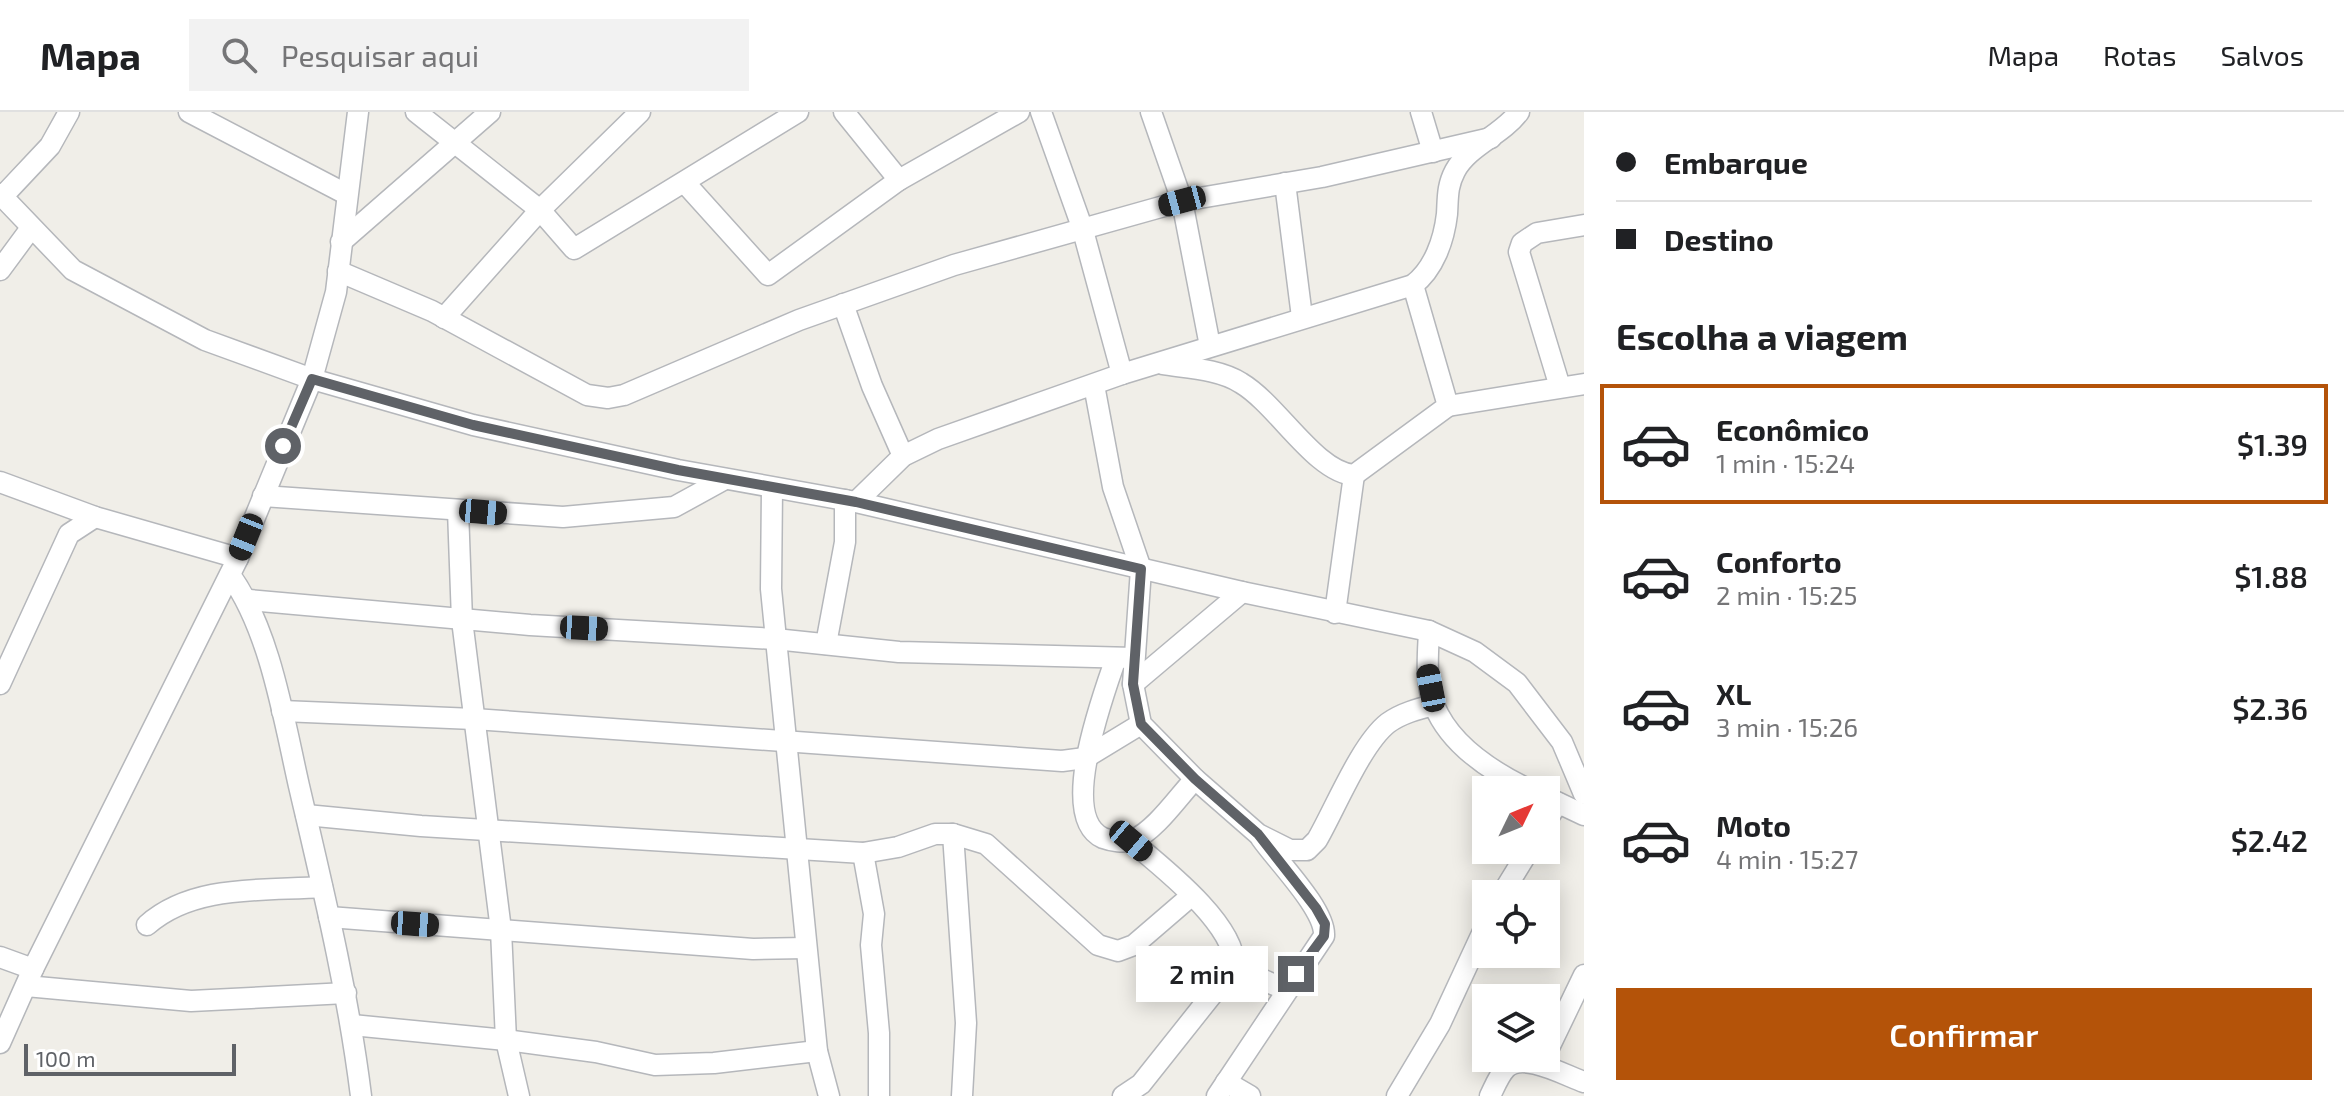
<!DOCTYPE html>
<html lang="pt">
<head>
<meta charset="utf-8">
<style>
	:root { --surface:#fff; --page:#f2f2f2; --text:#202124; --muted:#757577; --line:#e0e0e0; --accent:#b45309 }
	body { margin:0; font-family:"Exo 2",sans-serif; background:var(--page); color:var(--text); height:100vh; display:flex; flex-direction:column; font-size:30px; white-space:nowrap }
	* { box-sizing:border-box; margin:0 }
	p { font-size:26px; color:var(--muted) }
	.icon { flex:none; width:44px; height:44px; fill:none; stroke:currentColor; stroke-width:2; stroke-linecap:round; stroke-linejoin:round }
	.map { position:relative; flex:1; overflow:hidden }
	.sheet { display:flex; flex-direction:column; background:var(--surface); width:760px }
	.sheet>* { flex:none }
	.top-card { display:grid; align-content:center; height:176px; padding:0 32px; background:var(--surface) }
	.needle { width:52px; rotate:47deg }
	.buttons { position:absolute; left:1472px; top:664px; display:grid; gap:16px }
	.buttons a { display:grid; place-items:center; width:88px; height:88px; border-radius:0px; background:var(--surface); box-shadow:0 4px 20px #0003; font-size:40px }
	.scale { position:absolute; left:24px; bottom:20px; width:212px; box-sizing:border-box; padding-left:8px; border:4px solid #5f6267; border-top:0; font-size:22px; line-height:28px; white-space:nowrap; color:#5f6267; -webkit-text-stroke:6px #fff; paint-order:stroke }
	.end { position:absolute; width:36px; height:36px; margin:-18px; border:10px solid #5f6267; background:#fff; box-shadow:0 0 0 4px #fff }
	.from { border-radius:50% }
	.bubble { position:absolute; height:56px; border-radius:0px; background:var(--surface); box-shadow:0 4px 20px #0003; font-size:26px; font-weight:600; line-height:56px; text-align:center }
	.car { position:absolute; width:24px; height:48px; margin:-24px -12px; border-radius:10px; box-shadow:0 0 6px 2px #0007; background:linear-gradient(#222 24%,#8ab4d8 0 40%,#222 0 76%,#8ab4d8 0 86%,#222 0) }
	.top-card b { display:flex; align-items:center; gap:28px; height:76px; font-size:30px }
	.top-card b+b { border-top:2px solid var(--line) }
	.top-card i { width:20px; height:20px; background:var(--text) }
	ul { padding:0; list-style:none }
	li { display:flex; align-items:center; gap:24px; height:120px; margin:0 16px 12px; padding:0 16px; border:4px solid transparent; border-radius:0px }
	li div { flex:1 }
	li b { display:block; font-size:30px }
	li em { font-style:normal; font-weight:600 }
	li.active { border-color:var(--accent) }
	li>.icon { width:72px; height:72px; stroke-width:1.5 }
	h2 { padding:0 32px; font-size:36px; line-height:96px }
	.primary-button { display:flex; gap:16px; margin-top:auto; padding:16px 32px }
	.primary-button a { flex:1; height:92px; border-radius:0px; background:var(--accent); color:#fff; font-size:32px; font-weight:600; line-height:92px; text-align:center }
	header { display:flex; align-items:center; gap:48px; box-sizing:border-box; height:112px; padding:0 40px; background:var(--surface); border-bottom:2px solid var(--line) }
	header strong { font-size:38px }
	nav { display:flex; gap:44px; margin-inline-start:auto; font-size:28px }
	.search { width:560px; height:72px; background:var(--page); display:flex; align-items:center; gap:20px; box-sizing:border-box; padding:0 28px; border-radius:0px; color:var(--muted); font-size:30px }
	main { display:flex; flex:1; min-height:0 }
	.map>svg:first-child { display:block }
	.lines { fill:none; stroke-linecap:round; stroke-linejoin:round }
	.minor-casing { stroke:#b5b7bb; stroke-width:23 }
	.minor { stroke:#fff; stroke-width:20 }
	.route { stroke:#5f6267; stroke-width:10 }
</style>
</head>
<body>
<header>
<strong>Mapa</strong>
<div class="search"><svg class="icon" aria-label="search" viewBox="0 0 24 24"><circle cx="10" cy="10" r="6"/><path d="M15 15l6 6"/></svg>Pesquisar aqui</div>
<nav><a>Mapa</a><a>Rotas</a><a>Salvos</a></nav>
</header>
<main>
<div class="map">
<svg width="1584" height="984" viewBox="0 0 1584 984">
	<rect width="100%" height="100%" fill="#f0eee8"/>
	<g class="lines">
		<defs>
			<g id="minor">
				<path d="M189 0 346 82"/>
				<path d="M416 0 540 98 574 137 798 0"/>
				<path d="M844 0 899 68"/>
				<path d="M1041 0 1082 115 1122 262"/>
				<path d="M1151 0 1182 89 1210 234"/>
				<path d="M1421 0 1433 40"/>
				<path d="M685 71 768 163 899 68 1019 0"/>
				<path d="M1285 71 1302 205"/>
				<path d="M0 82 73 158 205 228 312 267 473 313 678 358 856 390 1242 480 1429 519 1475 540 1517 571 1562 630 1584 682"/>
				<path d="M3 84 50 34 69 0"/>
				<path d="M341 130 490 0"/>
				<path d="M0 158 31 116"/>
				<path d="M338 159 432 199 587 283 608 286 624 283 799 208 954 153 1182 89 1322 65 1491 26"/>
				<path d="M843 192 872 274 903 344"/>
				<path d="M444 206 540 98 640 0"/>
				<path d="M1162 252C1187 256 1219 257 1241 271 1278 293 1315 360 1354 363L1448 294 1413 173"/>
				<path d="M1094 273 1113 375 1141 457 1133 572 1141 612 1195 667 1258 722 1290 738H1307L1317 728C1335 697 1361 632 1388 611 1402 601 1418 597 1434 593"/>
				<path d="M1560 275 1519 140 1522 131 1537 121 1584 113"/>
				<path d="M1448 294 1584 272"/>
				<path d="M0 370 95 405 238 446"/>
				<path d="M772 376 771 477 817 939 829 984"/>
				<path d="M263 384 563 405 674 395 725 367"/>
				<path d="M856 390 903 344 938 327 1122 262 1413 173C1434 157 1444 128 1447 102 1448 86 1447 74 1455 59 1468 34 1502 23 1519 0"/>
				<path d="M458 398 462 508 501 818 506 928 519 984"/>
				<path d="M230 463C270 518 284 608 299 674 323 777 348 879 361 984"/>
				<path d="M249 488 530 513 775 527 899 540 1134 546"/>
				<path d="M1335 501 1354 363"/>
				<path d="M1429 519C1428 542 1425 570 1434 593 1450 633 1494 661 1530 678"/>
				<path d="M826 532 845 430V388"/>
				<path d="M1116 546C1104 581 1057 705 1103 726 1111 729 1124 731 1133 728 1156 718 1178 685 1195 667"/>
				<path d="M0 572 69 422 95 405"/>
				<path d="M1133 572 1242 480"/>
				<path d="M282 599 474 607 1062 649 1085 646 1141 612"/>
				<path d="M1546 685 1584 703"/>
				<path d="M306 703 421 714 863 741 898 735 935 722H953L986 732 1098 833 1118 839 1134 833 1191 784"/>
				<path d="M1546 709 1558 691"/>
				<path d="M953 722 966 911 962 984"/>
				<path d="M863 741 874 802 871 833 879 921V984"/>
				<path d="M1502 782 1529 738"/>
				<path d="M329 805 753 837 806 836"/>
				<path d="M147 813C193 772 264 779 322 775"/>
				<path d="M0 845 33 857"/>
				<path d="M1234 855 1286 878"/>
				<path d="M26 874 191 889 346 881"/>
				<path d="M352 913 506 928 596 940 655 953 714 951 817 939"/>
				<path d="M0 931 33 857 238 446 312 267 336 180 358 0"/>
				<path d="M1546 942 1584 863"/>
				<path d="M1226 970 1250 984"/>
				<path d="M1123 984 1141 972 1234 855C1238 814 1162 755 1131 729"/>
				<path d="M1217 984 1324 824C1326 798 1277 749 1261 726"/>
				<path d="M1397 984 1440 912 1486 813"/>
				<path d="M1490 984C1494 976 1499 963 1506 956 1523 939 1566 964 1584 970"/>
			</g>
		</defs>
		<use href="#minor" class="minor-casing"/>
		<use href="#minor" class="minor"/>
	</g>
	<g class="lines">
		<path class="route" d="M283 334 312 267 473 313 678 358 856 390 1141 457 1133 572 1141 612 1195 667 1258 722 1316 796 1325 812 1324 824 1296 862"/>
	</g>
</svg>
<div class="buttons">
<a><svg class="needle" viewBox="-14 -14 28 28"><path d="M0-13l5 13h-10z" fill="#e53935"/><path d="M0 13l5-13h-10z" fill="#757577"/></svg></a>
<a><svg class="icon" aria-label="locate" viewBox="0 0 24 24"><circle cx="12" cy="12" r="6"/><path d="M12 2v4M12 18v4M2 12h4M18 12h4"/></svg></a>
<a><svg class="icon" aria-label="layers" viewBox="0 0 24 24"><path d="M12 4l9 5-9 5-9-5zM3 14l9 5 9-5"/></svg></a>
</div>
<div class="scale">100 m</div>
<i class="end from" style="left:283px;top:334px"></i>
<i class="end" style="left:1296px;top:862px"></i>
<div class="bubble" style="left:1136px;top:834px;width:132px">2 min</div>
<i class="car" style="left:1182px;top:89px;rotate:255deg"></i>
<i class="car" style="left:483px;top:400px;rotate:95deg"></i>
<i class="car" style="left:246px;top:425px;rotate:202deg"></i>
<i class="car" style="left:584px;top:516px;rotate:93deg"></i>
<i class="car" style="left:1431px;top:576px;rotate:349deg"></i>
<i class="car" style="left:1131px;top:729px;rotate:130deg"></i>
<i class="car" style="left:415px;top:812px;rotate:94deg"></i>
</div>
<section class="sheet">
<div class="top-card">
<b><i class="from"></i>Embarque</b>
<b><i></i>Destino</b>
</div>
<h2>Escolha a viagem</h2>
<ul>
<li class="active"><svg class="icon" aria-label="car" viewBox="0 0 24 24"><path d="M5 17H2v-5l4-1 3-4h7l3 4 3 1v5h-3M9 17h6M6 11h13"/><circle cx="7" cy="17" r="2"/><circle cx="17" cy="17" r="2"/></svg><div><b>Econômico</b><p>1 min · 15:24</p></div><em>$1.39</em></li>
<li><svg class="icon" aria-label="car" viewBox="0 0 24 24"><path d="M5 17H2v-5l4-1 3-4h7l3 4 3 1v5h-3M9 17h6M6 11h13"/><circle cx="7" cy="17" r="2"/><circle cx="17" cy="17" r="2"/></svg><div><b>Conforto</b><p>2 min · 15:25</p></div><em>$1.88</em></li>
<li><svg class="icon" aria-label="car" viewBox="0 0 24 24"><path d="M5 17H2v-5l4-1 3-4h7l3 4 3 1v5h-3M9 17h6M6 11h13"/><circle cx="7" cy="17" r="2"/><circle cx="17" cy="17" r="2"/></svg><div><b>XL</b><p>3 min · 15:26</p></div><em>$2.36</em></li>
<li><svg class="icon" aria-label="car" viewBox="0 0 24 24"><path d="M5 17H2v-5l4-1 3-4h7l3 4 3 1v5h-3M9 17h6M6 11h13"/><circle cx="7" cy="17" r="2"/><circle cx="17" cy="17" r="2"/></svg><div><b>Moto</b><p>4 min · 15:27</p></div><em>$2.42</em></li>
</ul>
<div class="primary-button"><a>Confirmar</a></div>
</section>
</main>
</body>
</html>
